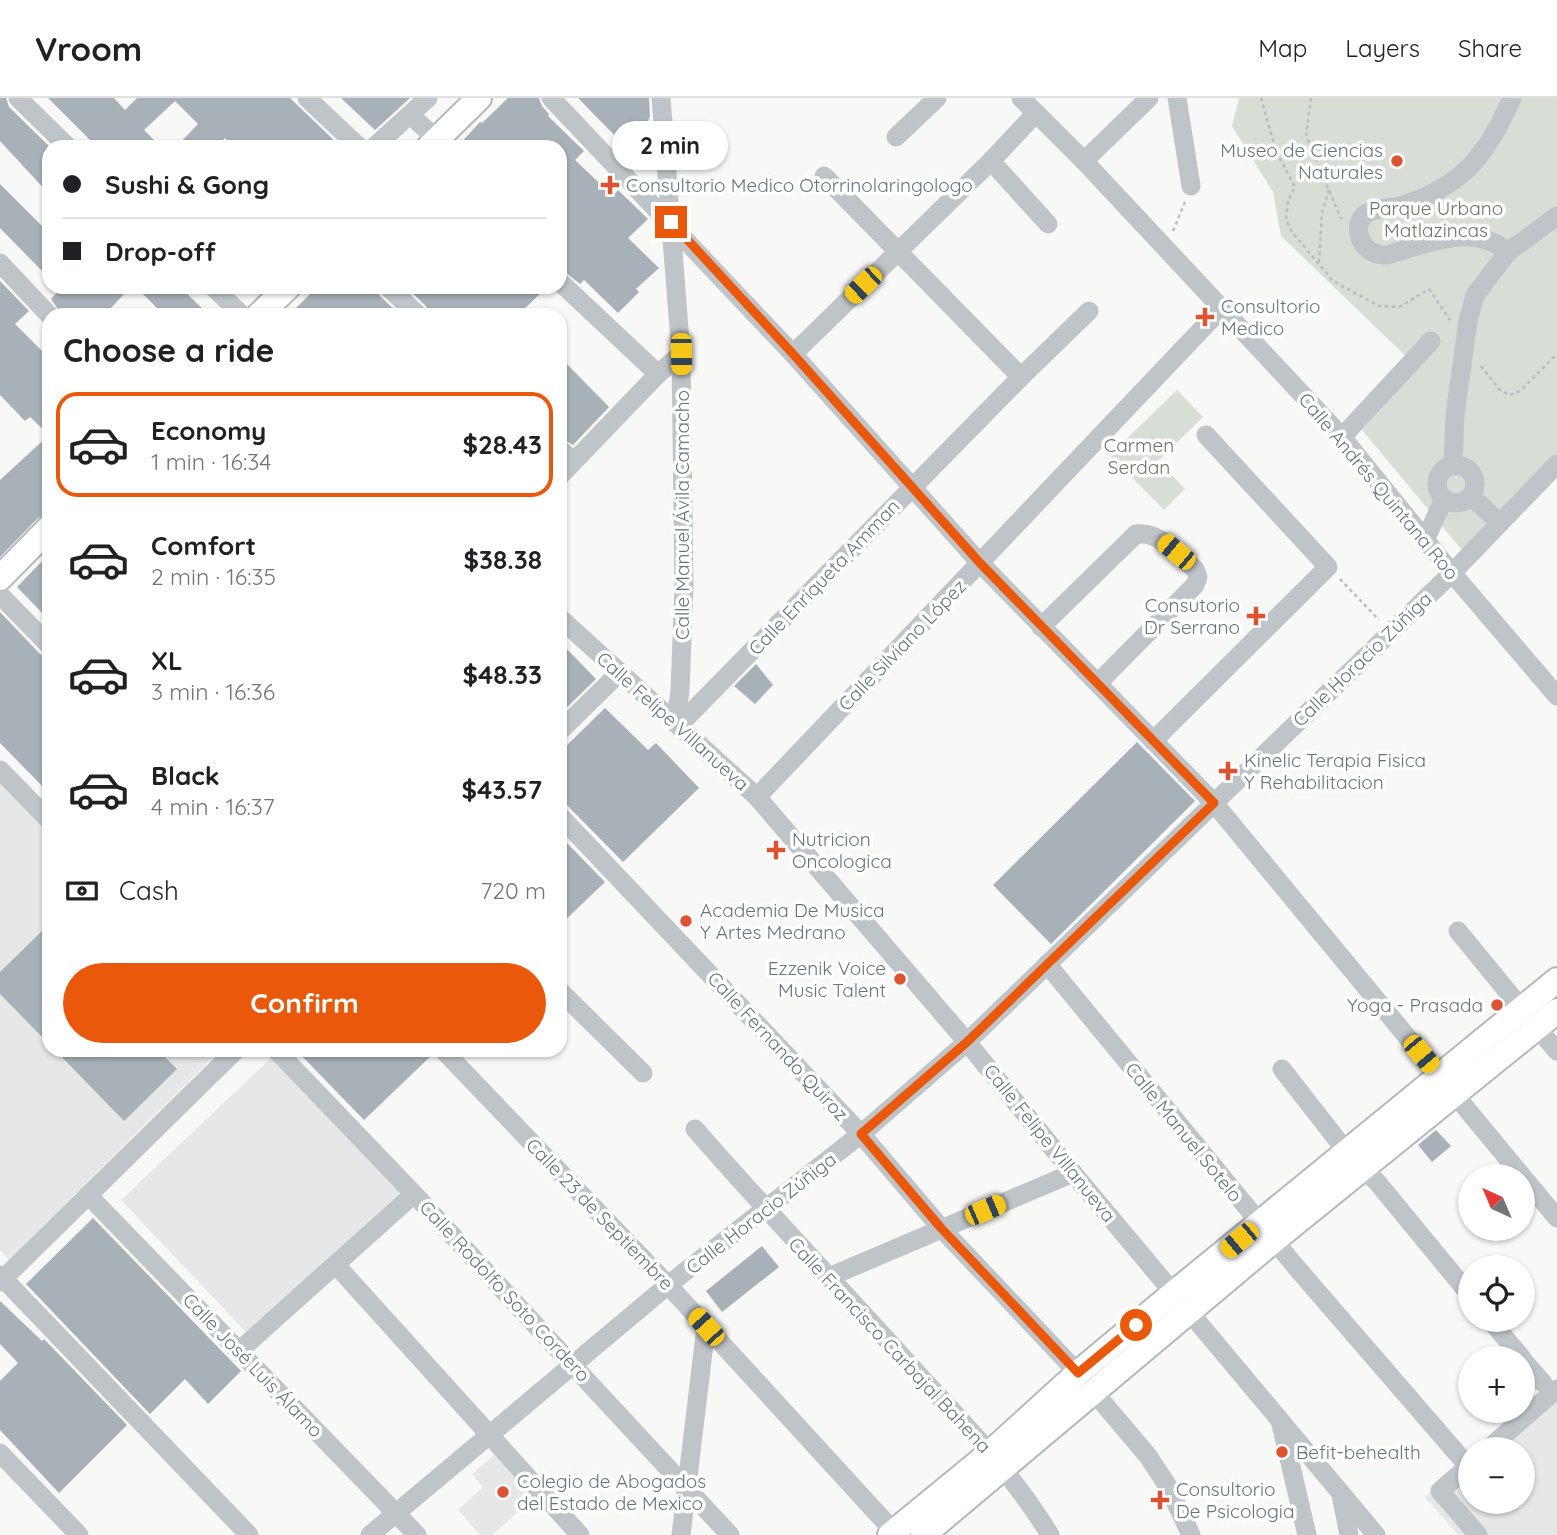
<!DOCTYPE html>
<html lang="en">
<head>
<meta charset="utf-8">
<style>
	:root { --surface:#fff; --page:#f2f2f2; --text:#202124; --muted:#757577; --line:#e0e0e0; --accent:#ea580c }
	body { margin:0; font-family:Quicksand,sans-serif; background:var(--page); color:var(--text); height:100vh; display:flex; flex-direction:column; font-size:26px; white-space:nowrap }
	* { box-sizing:border-box; margin:0 }
	p { font-size:23px; color:var(--muted) }
	.icon { flex:none; width:38px; height:38px; fill:none; stroke:currentColor; stroke-width:2; stroke-linecap:round; stroke-linejoin:round }
	.map { position:relative; flex:1; overflow:hidden }
	.details { position:absolute; left:42px; top:210px; width:525px; height:749px; display:flex; flex-direction:column; background:var(--surface); border-radius:21px; box-shadow:0 2px 5px #0004 }
	.details>* { flex:none }
	.banner { position:absolute; left:42px; top:42px; width:525px; height:154px; border-radius:21px; box-shadow:0 2px 5px #0004; display:grid; align-content:center; height:154px; padding:0 21px; background:var(--surface) }
	.needle { width:46px; rotate:316deg }
	.controls { position:absolute; left:1458px; top:1066px; display:grid; gap:14px }
	.controls a { display:grid; place-items:center; width:77px; height:77px; border-radius:50%; background:var(--surface); box-shadow:0 2px 5px #0004; font-size:35px }
	.end { position:absolute; width:32px; height:32px; margin:-16px; border:9px solid #ea580c; background:#fff; box-shadow:0 0 0 4px #fff }
	.from { border-radius:50% }
	.bubble { position:absolute; height:49px; border-radius:24px; background:var(--surface); box-shadow:0 2px 5px #0004; font-size:23px; font-weight:700; line-height:49px; text-align:center }
	.car { position:absolute; width:21px; height:42px; margin:-21px -10px; border-radius:9px; box-shadow:0 0 5px 2px #0007; background:linear-gradient(#f5c518 24%,#345 0 40%,#f5c518 0 76%,#345 0 86%,#f5c518 0) }
	.banner b { display:flex; align-items:center; gap:24px; height:66px; font-size:26px }
	.banner b+b { border-top:2px solid var(--line) }
	.banner i { width:18px; height:18px; background:var(--text) }
	ul { padding:0; list-style:none }
	li { display:flex; align-items:center; gap:21px; height:105px; margin:0 14px 10px; padding:0 7px; border:4px solid transparent; border-radius:21px }
	li div { flex:1 }
	li b { display:block; font-size:26px }
	li em { font-style:normal; font-weight:700 }
	li.current { border-color:var(--accent) }
	li>.icon { width:63px; height:63px; stroke-width:1.5 }
	h2 { padding:0 21px; font-size:32px; line-height:84px }
	.pay { display:flex; align-items:center; gap:18px; height:77px; padding:0 21px; font-size:26px }
	.pay p { margin-inline-start:auto }
	.action { display:flex; gap:14px; margin-top:auto; padding:14px 21px }
	.action a { flex:1; height:80px; border-radius:42px; background:var(--accent); color:#fff; font-size:28px; font-weight:700; line-height:80px; text-align:center }
	header { display:flex; align-items:center; gap:42px; box-sizing:border-box; height:98px; padding:0 35px; background:var(--surface); border-bottom:2px solid var(--line) }
	header strong { font-size:33px }
	nav { display:flex; gap:38px; margin-inline-start:auto; font-size:24px }
	.map>svg:first-child { display:block }
	.built { fill:#e6e7e7 }
	.green { fill:#d8ddd5 }
	.building { fill:#a8b1b7 }
	.lines { fill:none; stroke-linecap:round; stroke-linejoin:round }
	.major-casing { stroke:#b3b8bc; stroke-width:28 }
	.path { stroke:#babdc0; stroke-width:2.5; stroke-dasharray:3.5 3.5; stroke-linecap:butt }
	.minor { stroke:#bfc4c8; stroke-width:19 }
	.major { stroke:#fff; stroke-width:24 }
	.route { stroke:#ea580c; stroke-width:9 }
	.poi-dot { fill:#dd5331; stroke:#fff; stroke-width:2.5 }
	.labels { text-anchor:middle; stroke-width:7; stroke-linejoin:round; paint-order:stroke }
	.poi-label { font-size:19px; fill:#647580; stroke:#fff; text-anchor:start }
	.park-label { font-size:19px; fill:#677863; stroke:#fff }
	.street-label { font-size:19px; fill:#647580; stroke:#fff }
</style>
</head>
<body>
<header>
<strong>Vroom</strong>
<nav><a>Map</a><a>Layers</a><a>Share</a></nav>
</header>
<div class="map">
<svg width="1557" height="1437" viewBox="0 0 1557 1437">
	<rect width="100%" height="100%" fill="#f8f8f6"/>
	<g class="built">
		<path d="M0 683 49 733V952H220L9 1162 0 1152Z"/>
		<path d="M271 960 403 1097 247 1235 121 1102Z"/>
		<path d="M1557 1282V1437H1458L1425 1399 1470 1359V1404H1522V1351H1479Z"/>
		<path d="M495 1356 534 1400 492 1437H480L458 1412 483 1389 472 1376Z"/>
	</g>
	<g class="green">
		<path d="M1239 0H1557V356L1462 452 1362 332 1418 270 1281 138 1273 94 1232 28Z"/>
		<path d="M1177 292 1203 319 1158 363 1185 391 1164 412 1110 357Z"/>
	</g>
	<g class="building">
		<path d="M0 0H6L9 9 49 48V96L0 43Z"/>
		<path d="M48 0H114L125 12 137 0H290L341 49H290L283 42 276 49H234L225 40 216 49H176L198 26 175 3 144 32 161 49H97Z"/>
		<path d="M341 0H410L375 32Z"/>
		<path d="M508 0H539L542 8 549 16 548 18 584 53 575 62 613 98 618 92 648 121 628 140 659 170 636 191 639 194 618 215 584 182 580 186 560 170V49H457L480 24 482 25Z"/>
		<path d="M578 0H649L650 18 646 28 649 31 628 51Z"/>
		<path d="M0 86 49 135V180L0 130Z"/>
		<path d="M0 183 29 213 15 226 49 260V337L30 319 25 323 0 297Z"/>
		<path d="M62 189H131L104 217H62L51 201Z"/>
		<path d="M136 189H180L209 217H150L157 210Z"/>
		<path d="M317 189H376L380 198 400 217H289Z"/>
		<path d="M406 189H547L518 217H430L426 208Z"/>
		<path d="M560 259 609 309 573 347 560 339Z"/>
		<path d="M49 337V416L38 420 0 459V382Z"/>
		<path d="M49 456V522L17 489Z"/>
		<path d="M0 514 40 556 49 561V695L0 645Z"/>
		<path d="M560 544 596 581 560 616Z"/>
		<path d="M756 566 773 587 755 606 734 588Z"/>
		<path d="M605 610 648 652 656 645 699 690 623 764 560 700V654Z"/>
		<path d="M1137 644 1195 703 1051 846 993 787Z"/>
		<path d="M560 738 605 784 560 827Z"/>
		<path d="M42 833 49 841V946L0 896V874Z"/>
		<path d="M55 952H158L177 971 124 1023Z"/>
		<path d="M296 952H431L432 957 364 1022Z"/>
		<path d="M1436 1032 1451 1048 1432 1064 1418 1047Z"/>
		<path d="M93 1120 241 1273 208 1306 185 1281 150 1316 26 1186Z"/>
		<path d="M762 1148 779 1169 722 1214 706 1193Z"/>
		<path d="M0 1203 42 1243 44 1241 127 1327 59 1395 0 1332V1283L18 1265 0 1246Z"/>
	</g>
	<g class="lines">
		<defs>
			<g id="major">
				<path d="M429 49 479 0"/>
				<path d="M259 217 288 189"/>
				<path d="M0 480 49 430"/>
				<path d="M890 1437 990 1355 1078 1275 1174 1195 1557 882"/>
				<path d="M923 1437 1273 1143 1557 913"/>
			</g>
		</defs>
		<use href="#major" class="major-casing"/>
		<g class="path">
			<path d="M1261 0 1276 53 1295 89 1288 103 1286 122 1292 134 1333 183 1379 208 1399 209 1429 191 1450 222"/>
			<path d="M1311 0 1306 37 1341 121"/>
			<path d="M1173 133 1185 104"/>
			<path d="M1319 164 1322 115 1329 91"/>
			<path d="M1481 268 1499 291 1509 297 1520 293 1557 256"/>
			<path d="M1340 481 1379 522"/>
		</g>
		<g class="minor">
			<path d="M18 0 68 49"/>
			<path d="M307 0 359 49"/>
			<path d="M551 0 793 256 980 465 1214 705 1522 1078"/>
			<path d="M661 0 681 256 684 489 680 592 676 624"/>
			<path d="M1021 0 1084 63 1342 339 1452 475 1557 598"/>
			<path d="M1177 0 1191 88"/>
			<path d="M410 17 437 41"/>
			<path d="M896 39 937 0"/>
			<path d="M374 49 428 0"/>
			<path d="M991 63 1048 126"/>
			<path d="M1084 63 1149 0"/>
			<path d="M824 78 1021 279"/>
			<path d="M1508 154 1557 118"/>
			<path d="M0 165 49 217"/>
			<path d="M560 184 658 276"/>
			<path d="M213 189 242 217"/>
			<path d="M388 189 418 217"/>
			<path d="M793 256 991 63 1036 15"/>
			<path d="M1342 339 1431 243"/>
			<path d="M560 351 573 363"/>
			<path d="M1453 366 1455 317 1468 223 1475 197 1508 154C1471 124 1428 146 1387 157 1384 157 1380 157 1377 156 1361 152 1352 129 1364 117 1374 109 1393 111 1406 106 1464 87 1488 55 1512 0"/>
			<circle cx="1456" cy="386" r="19"/>
			<path d="M560 378 658 276 681 256"/>
			<path d="M1471 398 1500 425"/>
			<path d="M1425 442 1444 401"/>
			<path d="M0 497 49 547"/>
			<path d="M560 520 757 699 967 944 1073 1075 1376 1437"/>
			<path d="M1041 529 1136 436C1160 433 1178 457 1195 471L1198 479 1195 487 1098 585"/>
			<path d="M679 627 1021 279 1089 213"/>
			<path d="M560 633 620 574"/>
			<path d="M1153 643 1328 469 1206 337"/>
			<path d="M0 672 49 722"/>
			<path d="M757 699 1221 211"/>
			<path d="M560 718 861 1036 941 1130 1078 1275"/>
			<path d="M1458 833 1521 910"/>
			<path d="M1047 866 1296 1169 1461 1360"/>
			<path d="M560 893 643 975"/>
			<path d="M1537 930 1557 953"/>
			<path d="M276 952 414 1096 730 1437"/>
			<path d="M443 952 668 1187 897 1437"/>
			<path d="M1282 971 1346 1053 1377 1084 1470 1197"/>
			<path d="M695 1031C768 1115 844 1194 918 1276 965 1327 1014 1377 1050 1437"/>
			<path d="M1522 1078 1557 1120"/>
			<path d="M88 1097 417 1437"/>
			<path d="M336 1167 580 1437"/>
			<path d="M0 1177 249 1437"/>
			<path d="M829 1179 1073 1075"/>
			<path d="M0 1184 236 952"/>
			<path d="M1490 1222 1522 1260"/>
			<path d="M240 1252 414 1096"/>
			<path d="M1522 1261 1543 1285"/>
			<path d="M1093 1293 1148 1358 1169 1390 1191 1437"/>
			<path d="M1281 1326 1307 1437"/>
			<path d="M1488 1351 1557 1291"/>
			<path d="M0 1355 79 1437"/>
			<path d="M1470 1367 1440 1393 1478 1437"/>
			<path d="M1341 1397 1349 1437"/>
			<path d="M370 1437 668 1187 861 1036 967 944 1452 475 1557 366"/>
			<path d="M681 1437 706 1229"/>
		</g>
		<use href="#major" class="major"/>
	</g>
	<g class="lines">
		<path class="route" d="M671 124 793 256 980 465 1214 705 967 944 861 1036 941 1130 1078 1275 1136 1227"/>
	</g>
	<g class="poi-dot">
		<circle cx="1397" cy="63" r="7"/>
		<path d="M606.5 76.5h7v7h7v7h-7v7h-7v-7h-7v-7h7z"/>
		<path d="M1201.5 208.5h7v7h7v7h-7v7h-7v-7h-7v-7h7z"/>
		<path d="M1252.5 507.5h7v7h7v7h-7v7h-7v-7h-7v-7h7z"/>
		<path d="M1224.5 662.5h7v7h7v7h-7v7h-7v-7h-7v-7h7z"/>
		<path d="M772.5 741.5h7v7h7v7h-7v7h-7v-7h-7v-7h7z"/>
		<circle cx="686" cy="823" r="7"/>
		<circle cx="900" cy="881" r="7"/>
		<circle cx="1497" cy="907" r="7"/>
		<circle cx="1282" cy="1354" r="7"/>
		<circle cx="503" cy="1394" r="7"/>
		<path d="M1156.5 1391.5h7v7h7v7h-7v7h-7v-7h-7v-7h7z"/>
	</g>
	<g class="labels">
		<g class="poi-label">
			<text x="1383" y="59" text-anchor="end">Museo de Ciencias<tspan x="1383" dy="22">Naturales</tspan></text>
			<text x="626" y="94">Consultorio Medico Otorrinolaringologo</text>
			<text x="1221" y="215">Consultorio<tspan x="1221" dy="22">Medico</tspan></text>
			<text x="1240" y="514" text-anchor="end">Consutorio<tspan x="1240" dy="22">Dr Serrano</tspan></text>
			<text x="1244" y="669">Kinelic Terapia Fisica<tspan x="1244" dy="22">Y Rehabilitacion</tspan></text>
			<text x="792" y="748">Nutricion<tspan x="792" dy="22">Oncologica</tspan></text>
			<text x="700" y="819">Academia De Musica<tspan x="700" dy="22">Y Artes Medrano</tspan></text>
			<text x="886" y="877" text-anchor="end">Ezzenik Voice<tspan x="886" dy="22">Music Talent</tspan></text>
			<text x="1483" y="914" text-anchor="end">Yoga - Prasada</text>
			<text x="1296" y="1361">Befit-behealth</text>
			<text x="517" y="1390">Colegio de Abogados<tspan x="517" dy="22">del Estado de Mexico</tspan></text>
			<text x="1176" y="1398">Consultorio<tspan x="1176" dy="22">De Psicologia</tspan></text>
		</g>
		<g class="park-label">
			<text x="1436" y="117">Parque Urbano<tspan x="1436" dy="22">Matlazincas</tspan></text>
			<text x="1139" y="354">Carmen<tspan x="1139" dy="22">Serdan</tspan></text>
		</g>
		<g class="street-label">
			<text transform="translate(1379 388) rotate(50)" y="7">Calle Andrés Quintana Roo</text>
			<text transform="translate(682 417) rotate(-90)" y="7">Calle Manuel Ávila Camacho</text>
			<text transform="translate(824 479) rotate(-46)" y="7">Calle Enriqueta Amman</text>
			<text transform="translate(902 547) rotate(-46)" y="7">Calle Silviano López</text>
			<text transform="translate(1362 561) rotate(-44)" y="7">Calle Horacio Zúñiga</text>
			<text transform="translate(673 623) rotate(42)" y="7">Calle Felipe Villanueva</text>
			<text transform="translate(778 948) rotate(47)" y="7">Calle Fernando Quiroz</text>
			<text transform="translate(1184 1034) rotate(51)" y="7">Calle Manuel Sotelo</text>
			<text transform="translate(1050 1045) rotate(51)" y="7">Calle Felipe Villanueva</text>
			<text transform="translate(761 1115) rotate(-38)" y="7">Calle Horacio Zúñiga</text>
			<text transform="translate(600 1116) rotate(46)" y="7">Calle 23 de Septiembre</text>
			<text transform="translate(505 1193) rotate(47)" y="7">Calle Rodolfo Soto Cordero</text>
			<text transform="translate(890 1247) rotate(47)" y="7">Calle Francisco Carbajal Bahena</text>
			<text transform="translate(253 1267) rotate(46)" y="7">Calle José Luis Álamo</text>
		</g>
	</g>
</svg>
<div class="controls">
<a><svg class="needle" viewBox="-14 -14 28 28"><path d="M0-13l5 13h-10z" fill="#e53935"/><path d="M0 13l5-13h-10z" fill="#757577"/></svg></a>
<a><svg class="icon" aria-label="locate" viewBox="0 0 24 24"><circle cx="12" cy="12" r="6"/><path d="M12 2v4M12 18v4M2 12h4M18 12h4"/></svg></a>
<a>+</a>
<a>−</a>
</div>
<i class="end from" style="left:1136px;top:1227px"></i>
<i class="end" style="left:671px;top:124px"></i>
<div class="bubble" style="left:612px;top:23px;width:116px">2 min</div>
<i class="car" style="left:863px;top:187px;rotate:226deg"></i>
<i class="car" style="left:681px;top:256px;rotate:179deg"></i>
<i class="car" style="left:1176px;top:454px;rotate:310deg"></i>
<i class="car" style="left:1421px;top:956px;rotate:140deg"></i>
<i class="car" style="left:985px;top:1112px;rotate:67deg"></i>
<i class="car" style="left:1239px;top:1142px;rotate:230deg"></i>
<i class="car" style="left:706px;top:1229px;rotate:318deg"></i>
<div class="banner">
<b><i class="from"></i>Sushi &amp; Gong</b>
<b><i></i>Drop-off</b>
</div>
<section class="details">
<h2>Choose a ride</h2>
<ul>
<li class="current"><svg class="icon" aria-label="car" viewBox="0 0 24 24"><path d="M5 17H2v-5l4-1 3-4h7l3 4 3 1v5h-3M9 17h6M6 11h13"/><circle cx="7" cy="17" r="2"/><circle cx="17" cy="17" r="2"/></svg><div><b>Economy</b><p>1 min · 16:34</p></div><em>$28.43</em></li>
<li><svg class="icon" aria-label="car" viewBox="0 0 24 24"><path d="M5 17H2v-5l4-1 3-4h7l3 4 3 1v5h-3M9 17h6M6 11h13"/><circle cx="7" cy="17" r="2"/><circle cx="17" cy="17" r="2"/></svg><div><b>Comfort</b><p>2 min · 16:35</p></div><em>$38.38</em></li>
<li><svg class="icon" aria-label="car" viewBox="0 0 24 24"><path d="M5 17H2v-5l4-1 3-4h7l3 4 3 1v5h-3M9 17h6M6 11h13"/><circle cx="7" cy="17" r="2"/><circle cx="17" cy="17" r="2"/></svg><div><b>XL</b><p>3 min · 16:36</p></div><em>$48.33</em></li>
<li><svg class="icon" aria-label="car" viewBox="0 0 24 24"><path d="M5 17H2v-5l4-1 3-4h7l3 4 3 1v5h-3M9 17h6M6 11h13"/><circle cx="7" cy="17" r="2"/><circle cx="17" cy="17" r="2"/></svg><div><b>Black</b><p>4 min · 16:37</p></div><em>$43.57</em></li>
</ul>
<div class="pay"><svg class="icon" aria-label="cash" viewBox="0 0 24 24"><path d="M3 7h18v10H3z"/><circle cx="12" cy="12" r="2"/></svg>Cash<p>720 m</p></div>
<div class="action"><a>Confirm</a></div>
</section>
</div>
</body>
</html>
